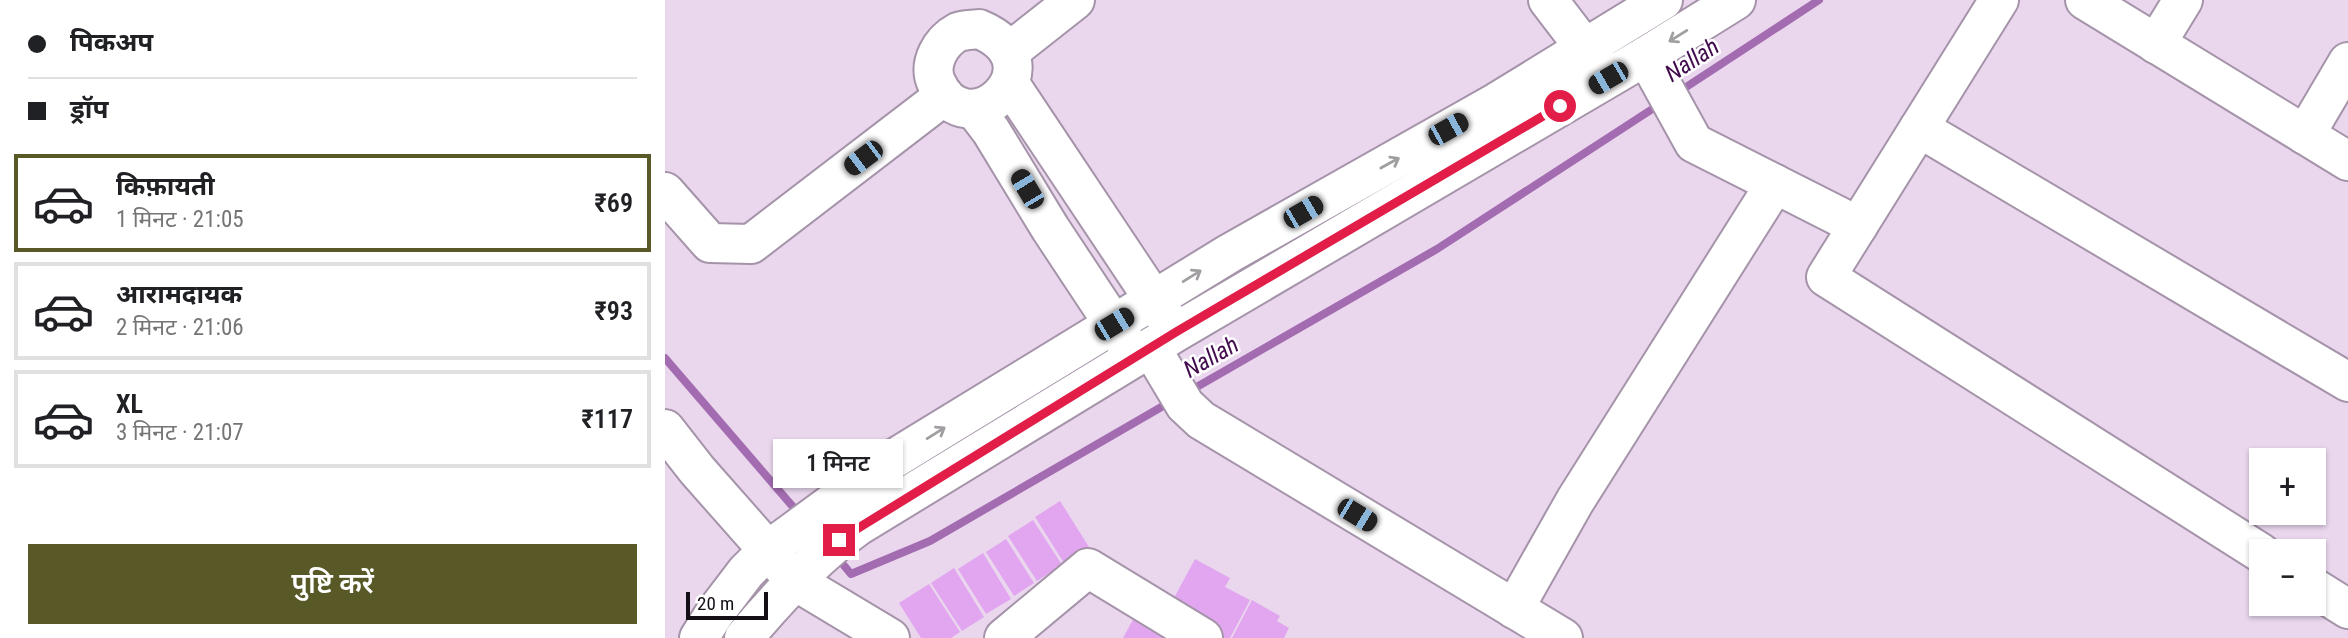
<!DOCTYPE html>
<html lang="hi">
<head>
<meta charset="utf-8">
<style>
	:root { --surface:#fff; --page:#f6f6f6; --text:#202124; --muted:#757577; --line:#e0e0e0; --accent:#585926 }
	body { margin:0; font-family:"Roboto Condensed","Noto Sans Devanagari",sans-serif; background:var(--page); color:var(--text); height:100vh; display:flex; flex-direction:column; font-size:26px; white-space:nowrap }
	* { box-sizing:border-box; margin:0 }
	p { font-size:23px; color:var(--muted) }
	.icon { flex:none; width:38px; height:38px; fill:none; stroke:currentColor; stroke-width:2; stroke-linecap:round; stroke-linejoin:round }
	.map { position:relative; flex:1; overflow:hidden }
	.sheet { display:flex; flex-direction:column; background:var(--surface); width:665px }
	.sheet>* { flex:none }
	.top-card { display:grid; align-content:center; height:154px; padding:0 28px; background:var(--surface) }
	.tools { position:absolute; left:1584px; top:448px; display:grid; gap:14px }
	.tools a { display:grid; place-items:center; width:77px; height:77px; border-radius:0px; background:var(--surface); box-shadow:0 2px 5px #0004; font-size:35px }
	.scale { position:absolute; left:21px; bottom:18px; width:82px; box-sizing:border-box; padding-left:7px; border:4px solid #130d15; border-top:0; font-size:19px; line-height:24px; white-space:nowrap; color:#130d15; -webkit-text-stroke:5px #fff; paint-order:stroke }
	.end { position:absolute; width:32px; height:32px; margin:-16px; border:9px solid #e11d48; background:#fff; box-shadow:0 0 0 4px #fff }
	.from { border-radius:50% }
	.bubble { position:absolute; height:49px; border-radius:0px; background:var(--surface); box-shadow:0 2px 5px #0004; font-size:23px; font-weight:600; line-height:49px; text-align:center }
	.car { position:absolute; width:21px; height:42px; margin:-21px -10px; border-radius:9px; box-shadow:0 0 5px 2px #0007; background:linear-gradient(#222 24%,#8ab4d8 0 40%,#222 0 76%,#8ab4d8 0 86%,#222 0) }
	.top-card b { display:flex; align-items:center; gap:24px; height:66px; font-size:26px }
	.top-card b+b { border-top:2px solid var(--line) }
	.top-card i { width:18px; height:18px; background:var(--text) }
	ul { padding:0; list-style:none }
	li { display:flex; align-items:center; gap:21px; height:98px; margin:0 14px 10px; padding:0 14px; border:4px solid var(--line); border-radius:0px }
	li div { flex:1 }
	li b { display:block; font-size:26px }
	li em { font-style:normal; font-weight:600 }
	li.active { border-color:var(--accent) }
	li>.icon { width:63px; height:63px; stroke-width:1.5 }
	.primary-button { display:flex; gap:14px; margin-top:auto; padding:14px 28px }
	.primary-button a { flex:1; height:80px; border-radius:0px; background:var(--accent); color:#fff; font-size:28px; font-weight:600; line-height:80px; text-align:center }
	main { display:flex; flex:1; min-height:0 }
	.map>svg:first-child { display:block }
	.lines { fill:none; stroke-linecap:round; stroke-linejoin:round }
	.stream { stroke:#a36bb0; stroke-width:8 }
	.building { fill:#e1a6ef }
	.minor-casing { stroke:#a594a9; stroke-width:42 }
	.minor { stroke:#fff; stroke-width:38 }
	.oneway { stroke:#a19ea1 }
	.route { stroke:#e11d48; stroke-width:9 }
	.labels { text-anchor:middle; stroke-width:5; stroke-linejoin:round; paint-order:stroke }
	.water-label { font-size:24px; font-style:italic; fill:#410b4d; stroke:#fff }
</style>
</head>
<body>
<main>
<section class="sheet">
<div class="top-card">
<b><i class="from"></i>पिकअप</b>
<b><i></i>ड्रॉप</b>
</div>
<ul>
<li class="active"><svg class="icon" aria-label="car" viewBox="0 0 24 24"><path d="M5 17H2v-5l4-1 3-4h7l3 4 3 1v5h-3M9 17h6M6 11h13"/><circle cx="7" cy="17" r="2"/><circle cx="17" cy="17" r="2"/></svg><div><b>किफ़ायती</b><p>1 मिनट · 21:05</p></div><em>₹69</em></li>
<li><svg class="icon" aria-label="car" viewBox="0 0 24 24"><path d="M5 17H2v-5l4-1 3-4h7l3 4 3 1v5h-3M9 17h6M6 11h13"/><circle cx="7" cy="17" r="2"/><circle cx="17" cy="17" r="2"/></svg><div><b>आरामदायक</b><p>2 मिनट · 21:06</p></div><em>₹93</em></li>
<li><svg class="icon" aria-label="car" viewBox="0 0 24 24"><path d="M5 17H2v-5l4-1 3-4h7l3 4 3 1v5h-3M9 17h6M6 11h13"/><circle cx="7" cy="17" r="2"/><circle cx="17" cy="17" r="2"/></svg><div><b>XL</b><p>3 मिनट · 21:07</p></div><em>₹117</em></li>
</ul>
<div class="primary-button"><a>पुष्टि करें</a></div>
</section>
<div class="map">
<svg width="1683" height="638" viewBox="0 0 1683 638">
	<rect width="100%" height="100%" fill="#ead7ee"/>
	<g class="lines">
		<g class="stream">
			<path d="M1012 93 1154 0"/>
			<path d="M0 358 135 515"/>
			<path d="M523 392 772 249 995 104"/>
			<path d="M171 556 186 574 265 541 505 402"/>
		</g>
	</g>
	<g class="building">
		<path d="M395 501 424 547 399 563 370 517Z"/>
		<path d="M368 520 397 565 372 581 343 536Z"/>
		<path d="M341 539 369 583 349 596 321 552Z"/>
		<path d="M318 553 346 599 321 614 293 569Z"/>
		<path d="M530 559 565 578 560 587 585 600 565 638H554L502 611Z"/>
		<path d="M289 568 319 617 297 631 266 583Z"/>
		<path d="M264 584 295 632 286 638H256L234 603Z"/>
		<path d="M587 600 615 616 612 621 624 628 619 638H567Z"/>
		<path d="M471 614 513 638H458Z"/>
	</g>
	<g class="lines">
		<defs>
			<g id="minor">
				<path d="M883 0 935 68"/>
				<path d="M1334 0 1161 277 1596 553"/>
				<path d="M1420 0 1683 161"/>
				<path d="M314 29C398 64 302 153 271 82 263 63 276 41 293 32 299 30 307 30 314 29Z"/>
				<path d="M1491 44 1518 0"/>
				<path d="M344 52 410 0"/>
				<path d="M981 56 1029 143 1193 226"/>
				<path d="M345 84 503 321"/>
				<path d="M310 110 326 131 385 228 463 346"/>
				<path d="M1254 128 1683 382"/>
				<path d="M1640 135 1683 62"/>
				<path d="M0 192 45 243 86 244 279 96"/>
				<path d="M486 348 520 405 536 420 898 638"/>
				<path d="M0 429 32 470 130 581 225 638"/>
				<path d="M1648 587 1683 609"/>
				<path d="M849 609 910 501 1110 184"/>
				<path d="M34 638 49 614 81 572 102 551 222 463 565 253 832 102 998 0"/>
				<path d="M79 638C113 597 150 557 193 526L511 332 981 56 1071 0"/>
				<path d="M339 638 423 568 538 638"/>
			</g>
		</defs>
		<use href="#minor" class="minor-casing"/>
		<use href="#minor" class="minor"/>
	</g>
	<defs><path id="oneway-shaft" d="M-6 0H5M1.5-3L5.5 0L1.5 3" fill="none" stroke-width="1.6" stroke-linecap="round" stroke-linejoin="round" transform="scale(1.75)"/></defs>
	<g class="oneway">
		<use href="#oneway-shaft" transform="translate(1013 36) rotate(148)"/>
		<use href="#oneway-shaft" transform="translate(725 163) rotate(-29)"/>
		<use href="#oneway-shaft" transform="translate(527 276) rotate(-32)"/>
		<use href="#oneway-shaft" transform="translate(271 433) rotate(-32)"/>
	</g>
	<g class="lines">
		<path class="route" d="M174 540 511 332 895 106"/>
	</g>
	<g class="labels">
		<g class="water-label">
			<text transform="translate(1027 60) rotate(-33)" y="8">Nallah</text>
			<text transform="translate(546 357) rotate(-30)" y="8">Nallah</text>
		</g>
	</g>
</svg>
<div class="tools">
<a>+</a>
<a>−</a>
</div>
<div class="scale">20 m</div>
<i class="end from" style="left:895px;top:106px"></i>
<i class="end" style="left:174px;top:540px"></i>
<div class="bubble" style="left:108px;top:439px;width:130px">1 मिनट</div>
<i class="car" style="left:943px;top:78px;rotate:240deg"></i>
<i class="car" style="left:783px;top:129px;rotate:61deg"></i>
<i class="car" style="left:198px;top:158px;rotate:233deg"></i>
<i class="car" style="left:362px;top:189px;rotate:329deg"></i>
<i class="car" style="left:638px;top:212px;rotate:60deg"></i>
<i class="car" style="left:449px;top:324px;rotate:59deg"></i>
<i class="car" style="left:692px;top:515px;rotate:121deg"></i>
</div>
</main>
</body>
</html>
